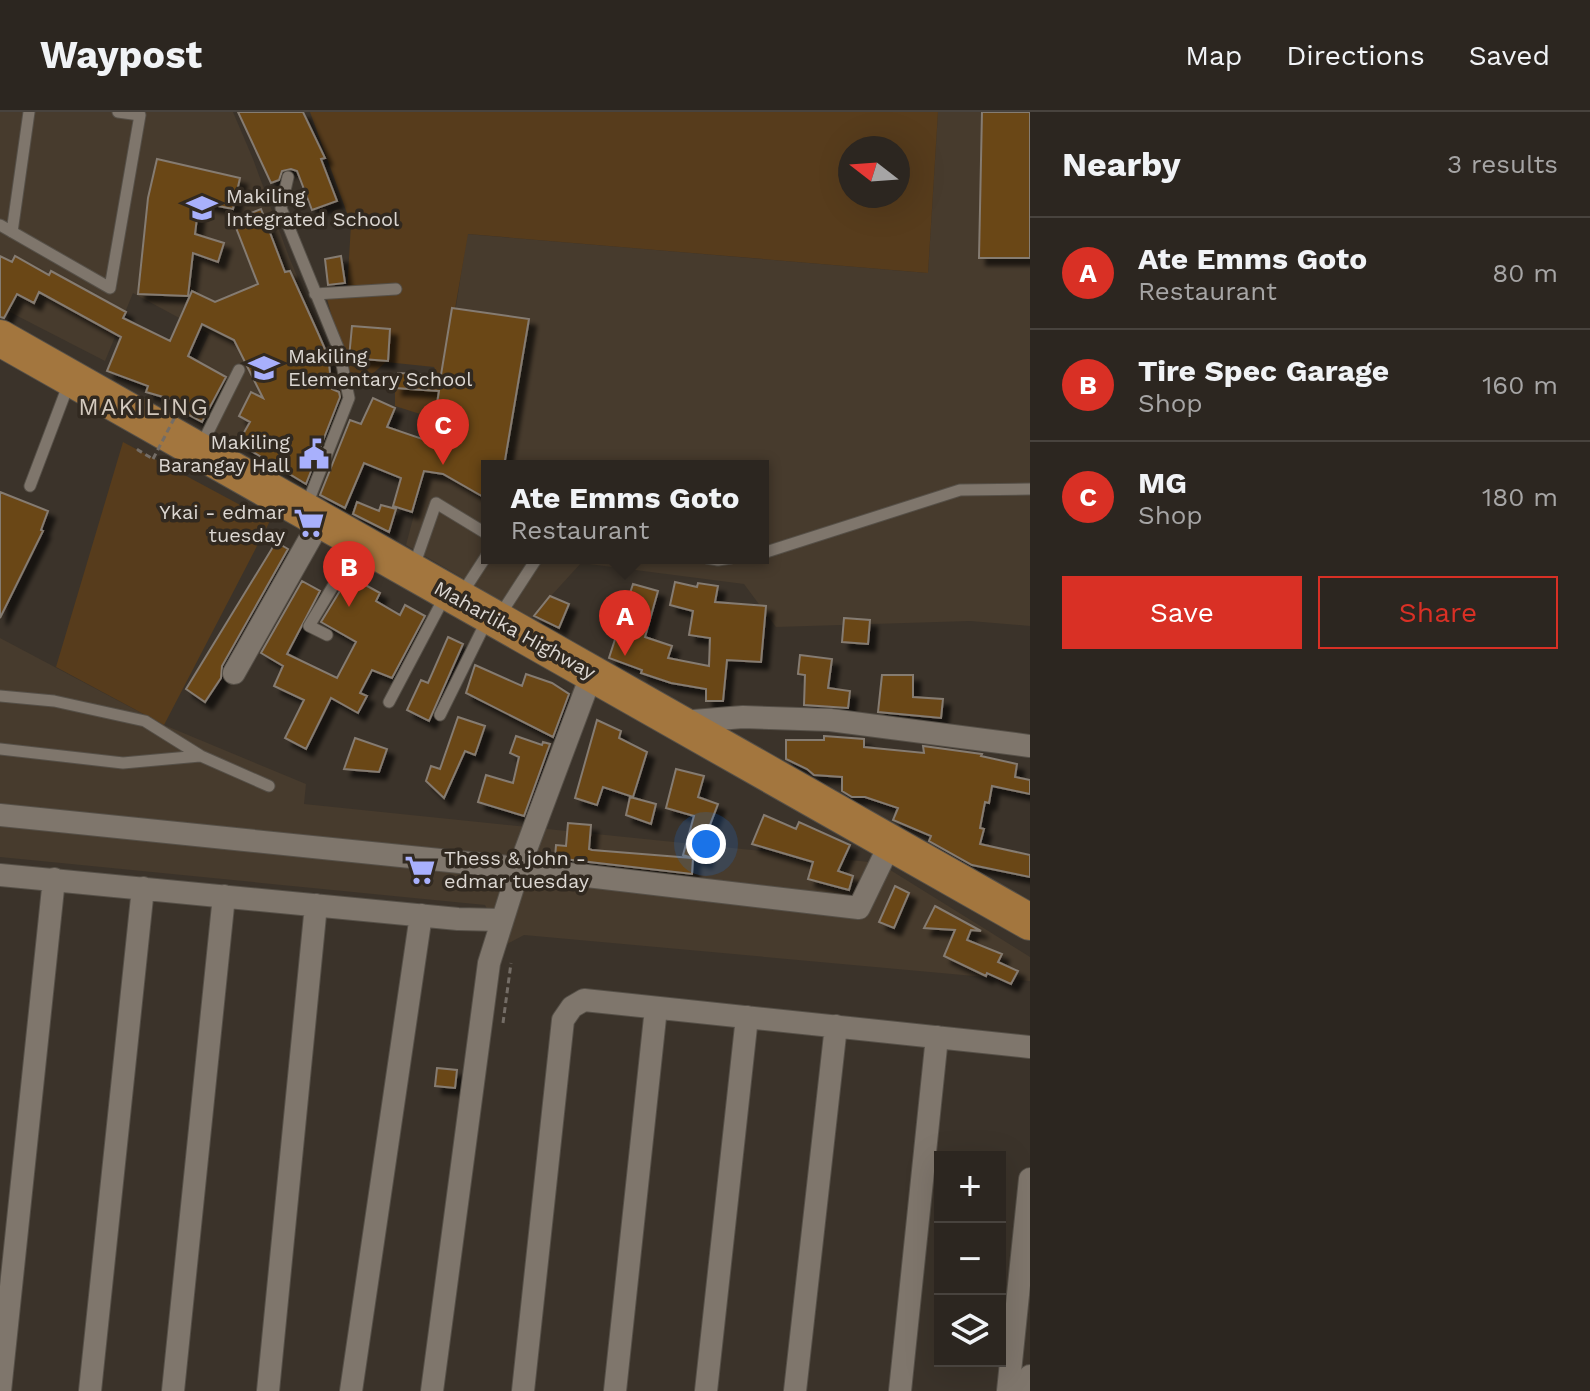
<!DOCTYPE html>
<html lang="en">
<head>
<meta charset="utf-8">
<style>
	body { margin:0; font-family:"Work Sans",sans-serif; background:#342e29; color:#f1f3f6 }
	.controls { position:absolute; right:24px; bottom:24px; display:grid; overflow:hidden; border-radius:0px; box-shadow:0 8px 32px #0002 }
	.controls button { width:72px; height:72px; display:grid; place-items:center; padding:0; border:0; border-bottom:2px solid #48433e; background:#2c2620; color:#f1f3f6; font:40px sans-serif }
	.compass { position:absolute; left:838px; top:24px; width:72px; height:72px; border-radius:50%; background:#2c2620; box-shadow:0 8px 32px #0002; rotate:287deg }
	.you { position:absolute; left:706px; top:732px; width:28px; height:28px; margin:-20px; border:6px solid #fff; border-radius:50%; background:#1a73e8; box-shadow:0 0 0 12px #1a73e833 }
	.badge { display:grid; place-items:center; width:52px; height:52px; border-radius:50%; background:#d93025; color:#fff; font-size:26px; font-weight:700 }
	.pin { position:absolute; translate:-50% -66px; filter:drop-shadow(0 2px 4px #0008) }
	.pin::after { content:''; position:absolute; top:42px; width:28px; height:24px; background:inherit; clip-path:polygon(0 0,100% 0,50% 100%) }
	.popup { position:absolute; left:481px; top:348px; width:288px; height:104px; box-sizing:border-box; display:grid; place-content:center; border-radius:0px; background:#2c2620; filter:drop-shadow(0 2px 6px #0005); font-size:26px; white-space:nowrap; color:#a6a5a5 }
	.popup b { font-size:30px; color:#f1f3f6 }
	.popup::after { content:''; position:absolute; left:50%; top:100%; margin-left:-16px; border:16px solid transparent; border-top-color:#2c2620 }
	.list { margin:0; padding:0; list-style:none }
	h2 { display:flex; justify-content:space-between; align-items:center; height:104px; margin:0; padding:0 32px; font-size:34px }
	h2 small { font-size:26px; font-weight:400; color:#a6a5a5 }
	.list li { display:grid; grid-template-columns:52px 1fr auto; gap:24px; align-items:center; box-sizing:border-box; height:112px; padding:0 32px; border-top:2px solid #48433e }
	.list b { display:block; font-size:30px; white-space:nowrap }
	.list p { margin:0; font-size:26px; white-space:nowrap; color:#a6a5a5 }
	.list em { font-size:26px; font-style:normal; color:#a6a5a5 }
	.actions { display:flex; gap:16px; padding:24px 32px }
	.actions a { flex:1; padding:18px 0; border:2px solid #d93025; border-radius:0px; text-align:center; font-size:28px; color:#d93025 }
	.actions .main { background:#d93025; color:#fff }
	.icon { flex:none; width:44px; height:44px; fill:none; stroke:currentColor; stroke-width:2; stroke-linecap:round; stroke-linejoin:round }
	.map { position:relative; flex:none; width:1030px; height:1279px; overflow:hidden }
	header { display:flex; align-items:center; gap:48px; box-sizing:border-box; height:112px; padding:0 40px; background:#2c2620; border-bottom:2px solid #48433e }
	header strong { font-size:38px }
	nav { display:flex; gap:44px; margin-inline-start:auto; font-size:28px }
	main { display:flex }
	aside { flex:1; background:#2c2620 }
	.map>svg:first-child { display:block }
	.built { fill:#473b2d; fill-rule:evenodd }
	.green { fill:#573c1c; fill-rule:evenodd }
	.building { fill:#6a4619; stroke:#857b71; stroke-width:2; filter:url(#shadow) }
	.lines { fill:none; stroke-linecap:round; stroke-linejoin:round }
	.service-casing { stroke:#565048; stroke-width:13 }
	.minor-casing { stroke:#565048; stroke-width:24 }
	.trunk-casing { stroke:#565048; stroke-width:38 }
	.path { stroke:#746d66; stroke-width:3; stroke-dasharray:6 4; stroke-linecap:butt }
	.service { stroke:#7f766c; stroke-width:11 }
	.minor { stroke:#7f766c; stroke-width:22 }
	.trunk { stroke:#a3763e; stroke-width:36 }
	.path-bridge { stroke:#746d66; stroke-width:3; stroke-dasharray:6 4; stroke-linecap:butt }
	.labels { text-anchor:middle; stroke-width:7; stroke-linejoin:round; paint-order:stroke }
	.poi-label { font-size:20px; fill:#dcd7d2; stroke:#312920; text-anchor:start }
	.street-label { font-size:20px; fill:#dcd7d2; stroke:#312920 }
	.quarter-label { font-size:24px; letter-spacing:2px; fill:#d2c8bd; stroke:#312920 }
</style>
</head>
<body>
<header>
<strong>Waypost</strong>
<nav><a>Map</a><a>Directions</a><a>Saved</a></nav>
</header>
<main>
<div class="map">
<svg width="1030" height="1279" viewBox="0 0 1030 1279">
	<defs>
		<filter id="shadow"><feDropShadow dx="7" dy="7" stdDeviation="2" flood-color="#0009"/></filter>
	</defs>
	<rect width="100%" height="100%" fill="#3b332a"/>
	<path class="built" d="M0,0H233L253,47L289,145L348,285L335,317L321,310L293,366L174,295L209,222L133,181L105,249L0,195Z
		M938,0H1030V514L970,509L776,515L744,472L581,451L531,506L406,433L439,308L467,122L928,161ZM487,354H763V446H487Z
		M0,526L164,613L306,672L304,692L879,751L1030,845V869L524,823L505,833L485,793L0,745Z"/>
	<path class="green" d="M310,0H938L928,161L468,122L448,237L439,308L395,294V277L436,279L438,264L434,255L386,250L370,264L347,260L326,183L347,181L351,112ZM850,36H898V84H850Z
		M123,330L270,409L164,613L56,555Z"/>
	<path class="building" d="M238,0H303L325,46L321,47L337,89L312,98L297,59L291,57L282,59L279,68L271,71Z
		M982,0H1030V146H979Z
		M157,47L240,66L233,97L199,90L195,122L224,131L218,150L193,141L188,184L138,182L148,86Z
		M261,97L285,160L290,159L318,221L328,244L332,277L339,280L340,285L306,372L238,331L250,310L239,304L251,280L263,286L234,228L202,212L188,244L226,265L202,310L174,295L177,289L146,280L148,274L107,259L121,225L39,180L34,191L17,182L4,206L0,205V144L12,150L15,144L49,163L51,159L126,200L123,206L170,229L192,179L215,190L258,172L233,108Z
		M341,144L345,171L328,173L325,147Z
		M452,196L529,207L504,354H487V387L443,362L424,359L412,400L393,394L401,366L364,351L345,396L320,383L350,308L361,312L373,286L395,296L387,315L431,330L439,279L395,276L398,261L441,263Z
		M352,214L390,217L388,249L349,246Z
		M0,380L48,399L41,418L43,419L0,506Z
		M357,390L379,399L381,393L396,397L389,420L353,402Z
		M276,430L288,437L222,554L221,566L205,590L186,577Z
		M349,464L380,481L376,489L400,503L405,493L425,504L392,566L372,558L360,581L367,584L358,601L331,586L306,637L285,626L304,588L274,574L283,554L261,541L302,469L320,479L287,542L337,566L356,530L321,510Z
		M675,470L697,475L698,471L718,474L715,490L766,494L761,550L727,548L723,589H706V577L671,571L641,561L642,558L609,546L633,472L658,479L645,525L672,534L668,546L709,554L710,526L689,523L693,499L670,493Z
		M550,484L569,492L559,516L534,504Z
		M844,506L870,508L868,532L842,530Z
		M448,525L463,532L429,609L407,598L421,568L428,571Z
		M800,543L832,547L828,576L850,579L848,596L804,593L805,563L798,562Z
		M475,553L522,574L526,562L552,571L569,582L553,625L466,581Z
		M882,563H913V585L943,587L941,606L878,600Z
		M458,605L485,614L475,643L465,639L444,686L426,669L431,654L440,657Z
		M597,608L621,619L619,626L647,640L633,685L603,675L597,693L575,686Z
		M516,624L542,633L543,630L550,632L524,704L478,690L486,663L513,671L519,645L510,641Z
		M824,624L864,627V635L924,641L923,634L982,642L981,644L1017,652L1015,665L1030,668V682L992,674L989,691L985,690L980,716L984,717L980,732L1030,743V765L972,753L929,729L931,724L893,708L898,696L865,685H852L842,679V665L814,663L807,657L786,647V628H824Z
		M355,626L387,637L379,660L344,657Z
		M676,657L704,664L698,685L718,692L708,718L714,719L705,749L693,746L692,762L555,746L556,733L566,734L568,711L591,713L589,737L592,738L692,746L683,743L694,704L666,696Z
		M630,685L656,692L651,712L626,703Z
		M764,703L796,717L799,710L850,733L838,759L853,764L849,778L808,767L813,750L752,732Z
		M895,774L909,781L894,816L879,810Z
		M935,794L981,819L971,818L967,828L1002,842L998,850L1018,859L1011,872L987,861L986,864L944,844L955,818L924,816Z
		M437,956L457,958L455,976L435,974Z"/>
	<g class="lines">
		<g class="service-casing">
			<path id="service" d="M288,65L281,96L339,238L349,286L306,395
				M0,113L110,176L140,3L118,0
				M12,120L29,0
				M315,182L396,177
				M200,336L239,258
				M30,374L69,271
				M763,441L960,378L1030,377
				M707,446L718,448L731,446
				M414,454L436,391L487,422
				M461,483L487,443
				M500,503L537,446
				M327,523L309,514L357,434
				M0,584L54,589L145,609L201,644L269,674
				M389,590L445,484
				M440,603L487,508
				M0,637L123,651L200,644"/>
		</g>
		<g class="minor-casing">
			<path id="minor" d="M234,561L320,409
				M681,610L743,605L830,608L1030,634
				M0,703L519,756L859,796L890,732
				M0,763L458,807L501,808
				M0,1279L54,767
				M90,1279L143,776
				M173,1279L224,784
				M268,1279L316,793
				M351,1279L421,803
				M432,1279L489,851L519,756L592,561
				M523,1279L563,908L572,895L584,888L1030,935
				M615,1279L656,896
				M706,1279L747,905
				M795,1279L836,914
				M900,1279L937,925
				M1008,1279L1030,1067
				M1028,1279L1030,1264"/>
		</g>
		<g class="trunk-casing">
			<path id="trunk" d="M0,226L1030,810"/>
		</g>
		<path class="path" d="M139,337L138,338L153,347
			M503,911L511,851"/>
		<use href="#service" class="service"/>
		<use href="#minor" class="minor"/>
		<use href="#trunk" class="trunk"/>
		<path class="path-bridge" d="M153,347L177,301"/>
	</g>
	<defs>
		<g id="school-bare" transform="scale(2.4)"><path d="M0-5L7-2L0 1L-7-2ZM-4 1L0 2.5L4 1V4Q0 6-4 4Z" fill="#a8b0fc" stroke="#312920" stroke-width="2.5" paint-order="stroke"/></g>
		<g id="civic-bare" transform="scale(2.4)"><path d="M-.6-6.5H3V-4.5H.6V-3L4-1V1h2V6H-6V1h2V-1L-.6-3ZM-1.2 2.5V6h2.4V2.5Z" fill="#a8b0fc" stroke="#312920" stroke-width="2.5" paint-order="stroke"/></g>
		<g id="supermarket-bare" transform="scale(2.4)"><path d="M-6-5.5h2.5l.6 2H6L4.5 2H-2.5L-4.4-4H-6ZM-1.5 3.2a1.3 1.3 0 1 0 .1 0ZM3 3.2a1.3 1.3 0 1 0 .1 0Z" fill="#a8b0fc" stroke="#312920" stroke-width="2.5" paint-order="stroke"/></g>
	</defs>
	<g fill-rule="evenodd">
		<use href="#school-bare" x="202" y="96"/>
		<use href="#school-bare" x="264" y="256"/>
		<use href="#civic-bare" x="314" y="342"/>
		<use href="#supermarket-bare" x="309" y="411"/>
		<use href="#supermarket-bare" x="420" y="758"/>
	</g>
	<g class="labels">
		<g class="poi-label">
			<text x="226" y="91">Makiling<tspan x="226" dy="23">Integrated School</tspan></text>
			<text x="288" y="251">Makiling<tspan x="288" dy="23">Elementary School</tspan></text>
			<text x="290" y="337" text-anchor="end">Makiling<tspan x="290" dy="23">Barangay Hall</tspan></text>
			<text x="285" y="407" text-anchor="end">Ykai - edmar<tspan x="285" dy="23">tuesday</tspan></text>
			<text x="444" y="753">Thess &amp; john -<tspan x="444" dy="23">edmar tuesday</tspan></text>
		</g>
		<g class="street-label">
			<text transform="translate(515 518) rotate(29)" y="7">Maharlika Highway</text>
		</g>
		<g class="quarter-label">
			<text x="144" y="303">MAKILING</text>
		</g>
	</g>
</svg>
<div class="controls">
<button>+</button>
<button>−</button>
<button><svg class="icon" aria-label="layers" viewBox="0 0 24 24"><path d="M12 4l9 5-9 5-9-5zM3 14l9 5 9-5"/></svg></button>
</div>
<svg class="compass" viewBox="-18 -18 36 36"><path d="M0-13l5 13h-10z" fill="#e53935"/><path d="M0 13l5-13h-10z" fill="#a6a5a5"/></svg>
<div class="you"></div>
<div class="pin badge" style="left:625px;top:544px">A</div>
<div class="popup"><b>Ate Emms Goto</b>Restaurant</div>
<div class="pin badge" style="left:349px;top:495px">B</div>
<div class="pin badge" style="left:443px;top:353px">C</div>
</div>
<aside>
<h2>Nearby<small>3 results</small></h2>
<ul class="list">
<li><span class="badge">A</span><div><b>Ate Emms Goto</b><p>Restaurant</p></div><em>80 m</em></li>
<li><span class="badge">B</span><div><b>Tire Spec Garage</b><p>Shop</p></div><em>160 m</em></li>
<li><span class="badge">C</span><div><b>MG</b><p>Shop</p></div><em>180 m</em></li>
</ul>
<div class="actions"><a class="main">Save</a><a>Share</a></div>
</aside>
</main>
</body>
</html>
